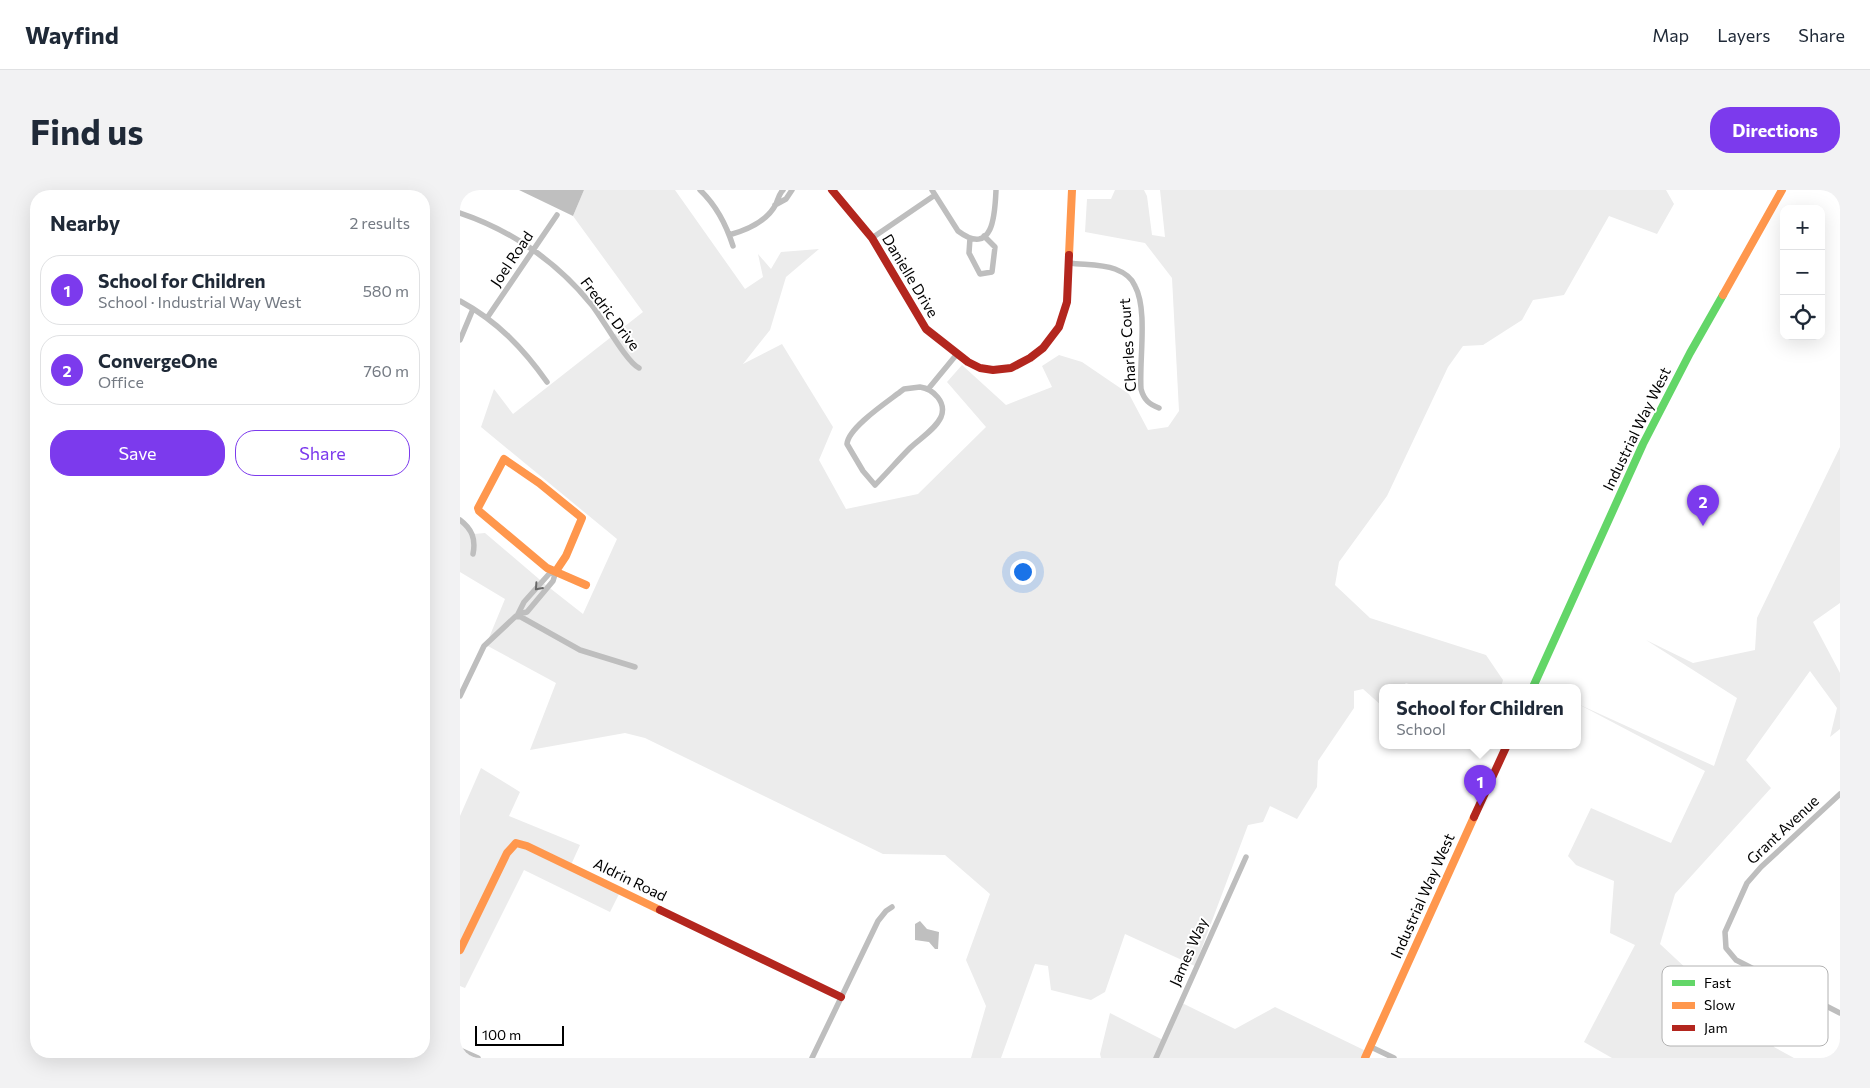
<!DOCTYPE html>
<html lang="en">
<head>
<meta charset="utf-8">
<style>
	body { margin:0; font-family:Commissioner,sans-serif; background:#f2f2f3; color:#1f2937 }
	.controls { position:absolute; right:15px; top:15px; display:grid; overflow:hidden; border-radius:10px; box-shadow:0 5px 20px #0002 }
	.controls button { width:45px; height:45px; display:grid; place-items:center; padding:0; border:0; border-bottom:1px solid #e0e1e3; background:#fff; color:#1f2937; font:25px sans-serif }
	.scale { position:absolute; left:15px; bottom:12px; width:89px; box-sizing:border-box; padding-left:5px; border:2px solid #000; border-top:0; font-size:14px; line-height:18px; white-space:nowrap; color:#000; -webkit-text-stroke:4px #fff; paint-order:stroke }
	.you { position:absolute; left:562px; top:381px; width:18px; height:18px; margin:-12px; border:4px solid #fff; border-radius:50%; background:#1a73e8; box-shadow:0 0 0 8px #1a73e833 }
	.badge { display:grid; place-items:center; width:32px; height:32px; border-radius:50%; background:#7c3aed; color:#fff; font-size:16px; font-weight:700 }
	.pin { position:absolute; translate:-50% -41px; filter:drop-shadow(0 1px 2px #0008) }
	.pin::after { content:''; position:absolute; top:26px; width:18px; height:15px; background:inherit; clip-path:polygon(0 0,100% 0,50% 100%) }
	.popup { position:absolute; left:919px; top:494px; width:202px; height:65px; box-sizing:border-box; display:grid; place-content:center; border-radius:10px; background:#fff; filter:drop-shadow(0 1px 4px #0005); font-size:16px; white-space:nowrap; color:#747a83 }
	.popup b { font-size:19px; color:#1f2937 }
	.popup::after { content:''; position:absolute; left:50%; top:100%; margin-left:-10px; border:10px solid transparent; border-top-color:#fff }
	.list { margin:0; padding:0; list-style:none }
	h2 { display:flex; justify-content:space-between; align-items:center; height:65px; margin:0; padding:0 20px; font-size:21px }
	h2 small { font-size:16px; font-weight:400; color:#747a83 }
	.list li { display:grid; grid-template-columns:32px 1fr auto; gap:15px; align-items:center; box-sizing:border-box; height:70px; margin:0 10px 10px; padding:0 10px; border:1px solid #e0e1e3; border-radius:20px }
	.list b { display:block; font-size:19px; white-space:nowrap }
	.list p { margin:0; font-size:16px; white-space:nowrap; color:#747a83 }
	.list em { font-size:16px; font-style:normal; color:#747a83 }
	.actions { display:flex; gap:10px; padding:15px 20px }
	.actions a { flex:1; padding:11px 0; border:1px solid #7c3aed; border-radius:20px; text-align:center; font-size:18px; color:#7c3aed }
	.actions .main { background:#7c3aed; color:#fff }
	.icon { flex:none; width:28px; height:28px; fill:none; stroke:currentColor; stroke-width:2; stroke-linecap:round; stroke-linejoin:round }
	.map { position:relative; flex:none; width:1380px; height:868px; overflow:hidden; border-radius:20px }
	header { display:flex; align-items:center; gap:30px; box-sizing:border-box; height:70px; padding:0 25px; background:#fff; border-bottom:1px solid #e0e1e3 }
	header strong { font-size:24px }
	nav { display:flex; gap:28px; margin-inline-start:auto; font-size:18px }
	.intro { display:flex; align-items:center; justify-content:space-between; box-sizing:border-box; height:120px; padding:0 30px }
	h1 { margin:0; font-size:35px }
	.button { padding:12px 22px; border-radius:20px; background:#7c3aed; color:#fff; font-size:18px; font-weight:700 }
	main { display:flex; gap:30px; padding:0 30px }
	aside { flex:1; background:#fff; border-radius:20px; box-shadow:0 5px 20px #0002 }
	.map>svg:first-child { display:block }
	.green { fill:#ececec }
	.water { fill:#bfbfbf }
	.lines { fill:none; stroke-linecap:round; stroke-linejoin:round }
	.street { stroke:#bebebe; stroke-width:5.5 }
	.fast { stroke:#63d668; stroke-width:8 }
	.slow { stroke:#ff974d; stroke-width:8 }
	.jam { stroke:#b3261e; stroke-width:8 }
	.oneway { stroke:#686868 }
	.labels { text-anchor:middle; stroke-width:4; stroke-linejoin:round; paint-order:stroke }
	.street-label { font-size:15px; fill:#000; stroke:#fff }
	.key { fill:#fff; stroke:#b2b2b2; stroke-width:1 }
	.key-label { font-size:14px; fill:#000 }
</style>
</head>
<body>
<header>
<strong>Wayfind</strong>
<nav><a>Map</a><a>Layers</a><a>Share</a></nav>
</header>
<div class="intro"><h1>Find us</h1><a class="button">Directions</a></div>
<main>
<aside>
<h2>Nearby<small>2 results</small></h2>
<ul class="list">
<li><span class="badge">1</span><div><b>School for Children</b><p>School · Industrial Way West</p></div><em>580 m</em></li>
<li><span class="badge">2</span><div><b>ConvergeOne</b><p>Office</p></div><em>760 m</em></li>
</ul>
<div class="actions"><a class="main">Save</a><a>Share</a></div>
</aside>
<div class="map">
<svg width="1380" height="868" viewBox="0 0 1380 868">
	<rect width="100%" height="100%" fill="#fff"/>
	<path class="green" d="M124,0H215L285,99L303,87L298,64L311,79L321,62L359,59L326,87L310,140L283,174L322,154L373,237L359,270L386,319L458,304L526,237L487,192L502,175L546,215L592,197L582,176L599,165L622,172L669,204L688,240L708,237L719,221L712,88L685,53L625,42L627,9H651L655,0H684L687,6L692,45L705,47L700,0H1206L1214,14L1197,44L1149,26L1104,105L1073,110L1062,130L1023,155L1003,156L988,177L927,306L879,372L875,395L910,428L1026,465L1043,490L1041,497H957L946,493L942,497H922V516L903,499L894,501V518L858,571L857,597L837,629L810,616L803,632L788,635L735,776L665,744L645,802L631,810L591,800L588,776L575,774L541,868H511L526,816L506,770L530,704L485,665L423,664L185,548L165,543L70,560L96,493L26,455L45,409L0,382V328L14,344L25,343L86,395L123,424L157,349L21,237L34,199L53,224L183,122L113,26Z
		M1380,257V413L1353,432L1380,483V539L1370,547L1377,518L1350,481L1286,570L1311,598L1215,704L1200,754L1275,824L1311,844L1314,857L1334,868H1152L1124,852L1175,755L1150,743L1154,691L1116,675L1108,666L1131,618L1211,653L1245,581L1118,514L1254,576L1277,508L1186,450L1233,473L1295,460L1297,428Z
		M21,578L60,602L49,626L120,655L110,677L161,700L150,722L64,680L5,798L0,796V626Z
		M720,812L775,839L815,817L906,861L903,868H641L640,864L650,823L703,850Z"/>
	<path class="water" d="M59,0H124L113,26Z
		M460,731L467,739L479,742L478,759H475L469,752L455,750V734Z"/>
	<g class="lines">
		<path class="street" d="M240,0C257,16 266,34 273,56
			M472,0L498,41C534,68 535,22 536,0
			M315,15L326,9L332,0
			M0,23C51,40 97,72 131,114C142,127 166,172 179,178
			M269,45C287,40 307,32 316,14C318,9 319,4 323,0
			M412,48L475,5
			M510,48L509,63L520,84L532,82L535,57L524,46
			M609,73C624,75 641,74 655,79C663,82 672,88 675,96C688,120 679,170 681,199C684,210 689,214 699,218
			M0,111C37,131 63,158 87,192
			M27,128L97,25
			M0,150L13,119
			M460,197C473,199 487,212 481,227C475,240 459,249 450,258C438,270 427,283 415,295L403,281L387,254C388,238 427,212 440,202L444,199Z
			M469,198L497,164
			M0,330C12,339 16,349 13,364
			M57,426L64,412L89,384L96,381L93,391L67,422L59,424
			M0,506L24,456L56,426L61,427L120,460L175,477
			M1380,604L1301,677L1287,693L1265,742L1266,758L1276,770L1380,823
			M911,857L934,868
			M0,860L18,868
			M352,868L418,731L426,721L432,717
			M696,868L786,667"/>
		<path class="fast" d="M1073,497L1183,254L1230,163L1263,105"/>
		<path class="slow" d="M609,65L612,0
			M1263,105L1322,0
			M96,381L106,366L122,328L79,293L44,269L18,318L19,321L87,378L126,395
			M0,760L47,663L56,653L67,656L200,720
			M905,868L1014,627"/>
		<path class="jam" d="M372,0L412,48L466,139L508,172L520,178L533,180L551,178L570,168L583,158L599,137L607,112L609,65
			M1014,627L1047,555
			M200,720L381,807"/>
	</g>
	<defs><path id="oneway-chevron" d="M-2-3.5L2.5 0L-2 3.5" fill="none" stroke-width="1.6" stroke-linecap="round" stroke-linejoin="round" transform="scale(1.25)"/></defs>
	<use class="oneway" href="#oneway-chevron" transform="translate(78 397) rotate(132)"/>
	<g class="labels">
		<g class="street-label">
			<text transform="translate(52 69) rotate(-56)" y="5">Joel Road</text>
			<text transform="translate(450 86) rotate(59)" y="5">Danielle Drive</text>
			<text transform="translate(150 124) rotate(53)" y="5">Fredric Drive</text>
			<text transform="translate(668 155) rotate(-94)" y="5">Charles Court</text>
			<text transform="translate(1177 239) rotate(-64)" y="5">Industrial Way West</text>
			<text transform="translate(1323 640) rotate(-43)" y="5">Grant Avenue</text>
			<text transform="translate(170 690) rotate(26)" y="5">Aldrin Road</text>
			<text transform="translate(963 706) rotate(-66)" y="5">Industrial Way West</text>
			<text transform="translate(729 762) rotate(-66)" y="5">James Way</text>
		</g>
	</g>
	<rect x="1202" y="776" width="166" height="80" rx="8" class="key"/>
	<rect x="1212" y="790" width="23" height="6" fill="#63d668"/>
	<rect x="1212" y="812" width="23" height="7" fill="#ff974d"/>
	<rect x="1212" y="835" width="23" height="6" fill="#b3261e"/>
	<g class="key-label">
		<text x="1244" y="798">Fast</text>
		<text x="1244" y="820">Slow</text>
		<text x="1244" y="843">Jam</text>
	</g>
</svg>
<div class="controls">
<button>+</button>
<button>−</button>
<button><svg class="icon" aria-label="locate" viewBox="0 0 24 24"><circle cx="12" cy="12" r="6"/><path d="M12 2v4M12 18v4M2 12h4M18 12h4"/></svg></button>
</div>
<div class="scale">100 m</div>
<div class="you"></div>
<div class="pin badge" style="left:1020px;top:616px">1</div>
<div class="popup"><b>School for Children</b>School</div>
<div class="pin badge" style="left:1243px;top:336px">2</div>
</div>
</main>
</body>
</html>
